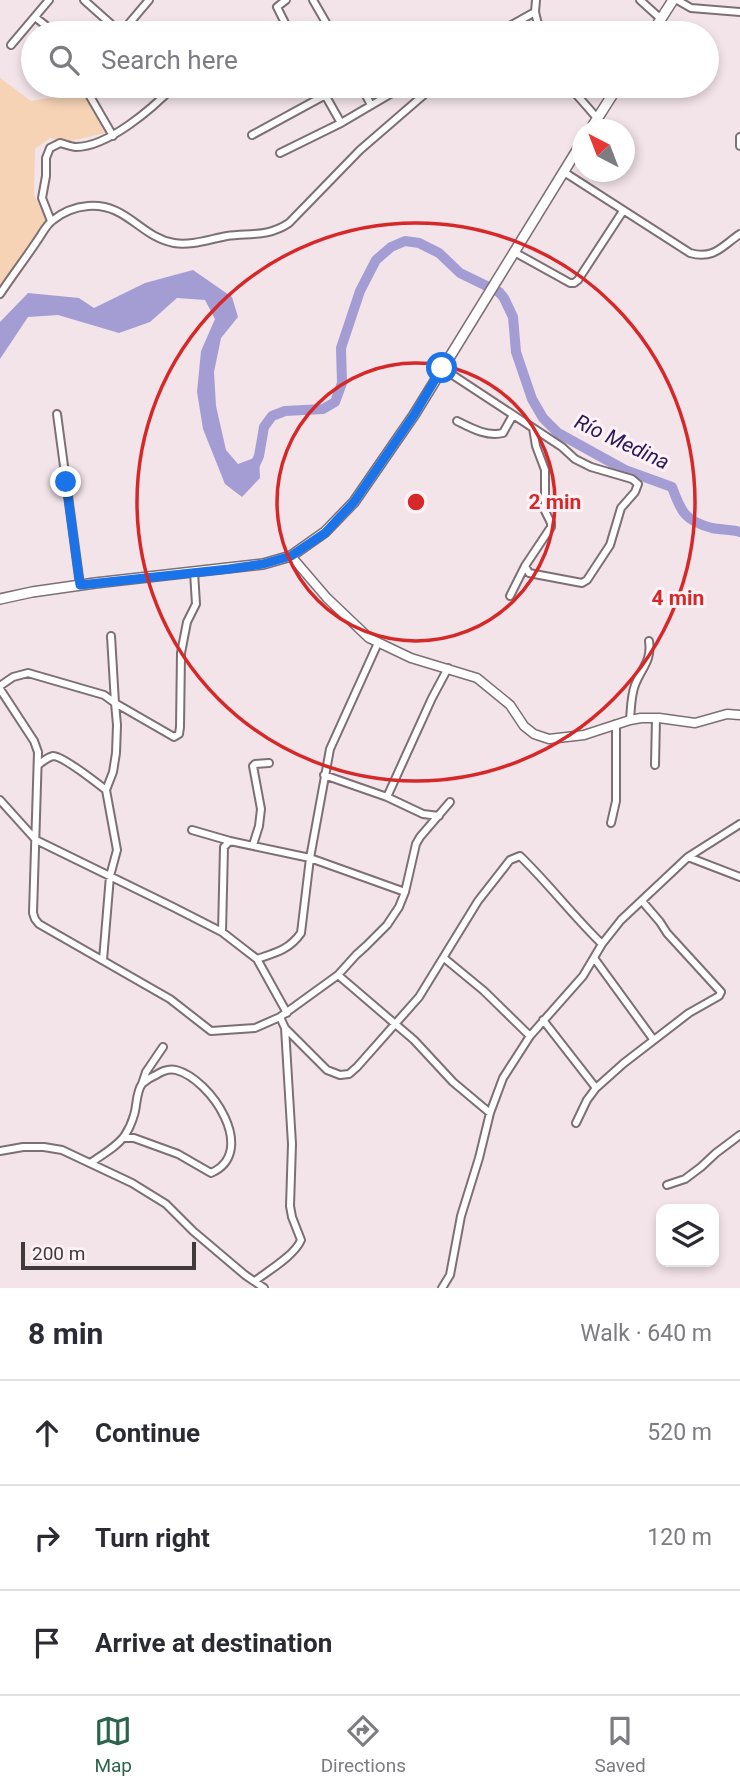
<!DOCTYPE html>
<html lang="en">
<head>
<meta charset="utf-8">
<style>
	body { margin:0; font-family:Roboto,sans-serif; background:#f2f2f3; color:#2b2b33 }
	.controls { position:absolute; right:21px; bottom:21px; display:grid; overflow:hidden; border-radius:14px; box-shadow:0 4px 10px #0003 }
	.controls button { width:63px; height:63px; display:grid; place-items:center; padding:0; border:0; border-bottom:2px solid #e1e1e2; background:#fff; color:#2b2b33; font:35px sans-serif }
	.compass { position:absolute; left:572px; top:119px; width:63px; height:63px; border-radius:50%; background:#fff; box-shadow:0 4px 10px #0003; rotate:318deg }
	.scale { position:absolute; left:21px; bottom:18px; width:175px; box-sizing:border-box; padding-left:7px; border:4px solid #403a3b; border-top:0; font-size:19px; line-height:24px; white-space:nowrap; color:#403a3b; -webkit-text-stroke:5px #fff2f6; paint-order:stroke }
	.stop { position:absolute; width:21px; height:21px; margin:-16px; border:5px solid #1a73e8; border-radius:50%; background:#fff }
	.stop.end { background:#1a73e8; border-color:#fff; box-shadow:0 2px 7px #0008 }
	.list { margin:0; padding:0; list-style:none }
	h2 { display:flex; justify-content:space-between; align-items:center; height:91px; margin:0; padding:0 28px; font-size:30px }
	h2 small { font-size:23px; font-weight:400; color:#7c7c81 }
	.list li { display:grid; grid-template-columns:46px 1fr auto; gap:21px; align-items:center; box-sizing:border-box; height:105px; padding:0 28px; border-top:2px solid #e1e1e2 }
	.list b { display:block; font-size:26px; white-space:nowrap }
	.list em { font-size:23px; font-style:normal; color:#7c7c81 }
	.icon { flex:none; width:38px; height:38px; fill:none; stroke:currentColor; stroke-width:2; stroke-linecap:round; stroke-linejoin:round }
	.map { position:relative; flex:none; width:740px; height:1288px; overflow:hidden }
	.search { position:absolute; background:#fff; box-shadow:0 4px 10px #0003; left:21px; right:21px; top:21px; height:77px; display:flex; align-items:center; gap:18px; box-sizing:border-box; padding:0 24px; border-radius:38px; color:#7c7c81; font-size:26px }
	.sheet { height:406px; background:#fff }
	nav { display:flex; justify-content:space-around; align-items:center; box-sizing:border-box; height:98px; border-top:2px solid #e1e1e2; background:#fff; font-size:19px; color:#7c7c81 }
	nav a { display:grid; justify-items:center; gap:4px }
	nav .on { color:#2b644c }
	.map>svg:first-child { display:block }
	.green { fill:#f6d3b5 }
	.water { fill:#a39dd4 }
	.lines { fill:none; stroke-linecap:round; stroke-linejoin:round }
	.river { stroke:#a39dd4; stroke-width:10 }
	.minor-casing { stroke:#7d6f73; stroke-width:10 }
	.tertiary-casing { stroke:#7d6f73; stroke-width:11 }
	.secondary-casing { stroke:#7d6f73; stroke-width:12 }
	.minor { stroke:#fff; stroke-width:6 }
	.tertiary { stroke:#fff; stroke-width:8 }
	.secondary { stroke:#fff; stroke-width:9 }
	.route { stroke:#1a73e8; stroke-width:9 }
	.ring { fill:none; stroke:#d62828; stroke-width:3.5 }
	.labels { text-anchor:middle; stroke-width:6; stroke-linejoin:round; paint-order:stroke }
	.water-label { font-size:21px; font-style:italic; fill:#2a1a5a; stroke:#fff2f6 }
	.centre { fill:#d62828; stroke:#fff2f6; stroke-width:3.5 }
	.ring-label { font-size:21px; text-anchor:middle; font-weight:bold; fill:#d62828; stroke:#fff2f6; stroke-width:6; stroke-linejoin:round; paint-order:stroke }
</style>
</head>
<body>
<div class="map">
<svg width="740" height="1288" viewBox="0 0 740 1288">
	<rect width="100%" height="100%" fill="#f3e4e9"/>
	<path class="green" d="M0,78L31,101L82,92L105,133L66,142L50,138L35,149L34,194L47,223L0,290Z"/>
	<path class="water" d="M193,270L232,297L238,317L221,338L214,372L216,406L226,450L238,464L259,456L260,478L242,497L225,484L203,429L197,392L201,351L215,319L205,300L177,298L150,322L119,333L58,315L28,317L0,359V322L28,293L79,298L94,308L145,283Z"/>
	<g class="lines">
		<path class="river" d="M254,467L259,456L264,427L272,416L285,411L323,409L335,402L342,383L341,348L360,291L376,260L391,247L405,241L419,243L439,253L460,273L499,292L504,298L513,317L516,352L532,399L543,418L558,433L625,470L672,487C681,512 685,521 712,528C721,530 731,529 740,532"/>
		<g class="minor-casing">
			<path id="minor" d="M84,0L121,33
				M286,0L277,7L290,33
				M313,0L332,33
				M640,0L661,19
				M677,0L691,8L740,12
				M535,12L540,33
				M35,17L55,33
				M121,33L149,0
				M497,33L535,12L536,0
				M11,45L49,0
				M84,86L113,136
				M320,86L341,123
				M361,86L371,105
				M569,86L597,118
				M252,135L342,86
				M740,137V146
				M280,153L341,123L404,86
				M564,172L690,253C714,260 722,246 740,234
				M51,221L42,198L46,176V158L50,148L60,143C65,144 71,147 76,147C108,147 153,108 174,86
				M514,252L570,283H574L578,280L623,211
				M0,294C12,276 25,259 37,241C42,234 46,225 53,220C63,212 76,207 88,206C127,203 140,237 174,243C191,246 210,239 227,236C250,233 268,237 289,223L360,150L434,86
				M442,368L562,447L575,459L591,467L632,479L638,484L635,492L621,508L610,545L587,580L582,583L529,573L525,566L551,527V523L545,511V470L536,446L533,428
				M57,414L80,585
				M457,421C471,428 487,437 503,433L513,415
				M510,596L525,566
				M111,636L115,703L174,737L179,734L180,727L181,653L187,622L196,604L194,572
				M0,686L13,677L28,673L104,695L115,703L117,725L116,753L113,772L106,790L117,850L110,876L103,960
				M0,689L34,741L38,752L33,913L35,919L39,924L170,999L211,1031L255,1028L280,1017L338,975L356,955L366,946L387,925L399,907L405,892L416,844L420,837L450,802
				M630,720C631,708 631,695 635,685C642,667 652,661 649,641
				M38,765C42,762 48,757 53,756C63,756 97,783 106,790
				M655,765L656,718
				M324,775L387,797L432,698L448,668
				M387,797L423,814L439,816
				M0,800L36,840L173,907L222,932L257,959L287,1013
				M611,823L616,801V724
				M192,830L230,841
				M253,845L259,826L261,809L253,766L255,764L269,763
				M688,857L740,877
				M222,932L224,847L230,841L310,858L405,892
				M444,958L484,991L530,1036
				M594,958L653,1039
				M257,959C275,953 289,950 301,933L310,858L330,749L378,643
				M338,975L414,1040L453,1082L490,1113
				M280,1017L285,1028L327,1070L340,1075L349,1074L357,1067L419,997L478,901L510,860L520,856C549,884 573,916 602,944
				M543,1020L596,1088
				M142,1084L146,1072L163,1047
				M576,1123L587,1100L596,1088L624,1063L689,1013L719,996L721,992L667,933L660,922L642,901
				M0,1151L23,1147H44L62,1150L132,1183L166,1204L193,1231L245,1275L264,1288
				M92,1162C103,1154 118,1146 125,1135C129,1129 132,1122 134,1115C137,1106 136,1092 142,1084C146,1080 151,1077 156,1075C162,1071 168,1068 176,1070C211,1079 259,1152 211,1173L178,1154L134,1138H123
				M667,1185L685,1179L701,1167L716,1153L740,1135
				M255,1281C268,1271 295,1255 301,1240L292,1217L290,1206L292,1144L285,1028
				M442,1288L450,1275L461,1216L479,1158L490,1113L503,1078L530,1036L583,976L602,944L621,920L688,857L740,824"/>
		</g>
		<g class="tertiary-casing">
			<path id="tertiary" d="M291,556L327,598L369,638L411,658L477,678L510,705L524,726L534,734L549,739L584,735L630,720L641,718H659L695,723L727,714L740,715"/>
		</g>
		<g class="secondary-casing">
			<path id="secondary" d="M652,33L673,0
				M590,130L618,86
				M0,599L32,592L95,583L263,564L291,556L325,532L354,502L414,415L582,142"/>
		</g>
		<use href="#minor" class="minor"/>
		<use href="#tertiary" class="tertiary"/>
		<use href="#secondary" class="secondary"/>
	</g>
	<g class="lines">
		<path class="route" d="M66,482L80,585L229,569L263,564L291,556L325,533L354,502L414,415L442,368"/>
	</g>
	<g class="ring">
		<circle cx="416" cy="502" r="139"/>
		<circle cx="416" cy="502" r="279"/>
	</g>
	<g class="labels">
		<g class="water-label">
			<text transform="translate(622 442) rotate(25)" y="7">Río Medina</text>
		</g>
	</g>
	<circle cx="416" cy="502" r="10" class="centre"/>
	<g class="ring-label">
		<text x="555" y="509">2 min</text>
		<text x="678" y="605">4 min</text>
	</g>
</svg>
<div class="controls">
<button><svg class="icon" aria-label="layers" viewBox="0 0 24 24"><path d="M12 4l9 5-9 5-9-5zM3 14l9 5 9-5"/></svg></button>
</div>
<svg class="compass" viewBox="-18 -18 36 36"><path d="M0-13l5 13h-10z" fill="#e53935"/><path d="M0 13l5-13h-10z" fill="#7c7c81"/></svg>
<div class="scale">200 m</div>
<div class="stop" style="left:442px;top:368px"></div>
<div class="stop end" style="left:66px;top:482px"></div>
<div class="search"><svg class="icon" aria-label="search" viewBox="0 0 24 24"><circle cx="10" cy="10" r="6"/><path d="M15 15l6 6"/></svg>Search here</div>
</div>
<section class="sheet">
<h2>8 min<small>Walk · 640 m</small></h2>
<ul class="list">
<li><svg class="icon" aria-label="ahead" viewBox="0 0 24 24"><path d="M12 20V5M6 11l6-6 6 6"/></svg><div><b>Continue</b></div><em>520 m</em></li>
<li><svg class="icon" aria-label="right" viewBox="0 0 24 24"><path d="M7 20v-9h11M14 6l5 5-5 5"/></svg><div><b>Turn right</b></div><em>120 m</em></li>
<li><svg class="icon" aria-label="arrive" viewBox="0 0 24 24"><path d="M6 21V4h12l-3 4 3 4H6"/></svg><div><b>Arrive at destination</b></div></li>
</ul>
</section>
<nav>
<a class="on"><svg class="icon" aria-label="map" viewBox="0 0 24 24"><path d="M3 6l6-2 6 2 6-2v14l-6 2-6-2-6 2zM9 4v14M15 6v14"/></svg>Map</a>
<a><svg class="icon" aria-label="directions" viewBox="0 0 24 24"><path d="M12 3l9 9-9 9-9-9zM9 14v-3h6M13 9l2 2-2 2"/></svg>Directions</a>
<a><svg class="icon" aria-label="saved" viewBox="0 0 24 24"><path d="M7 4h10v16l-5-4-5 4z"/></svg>Saved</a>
</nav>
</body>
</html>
